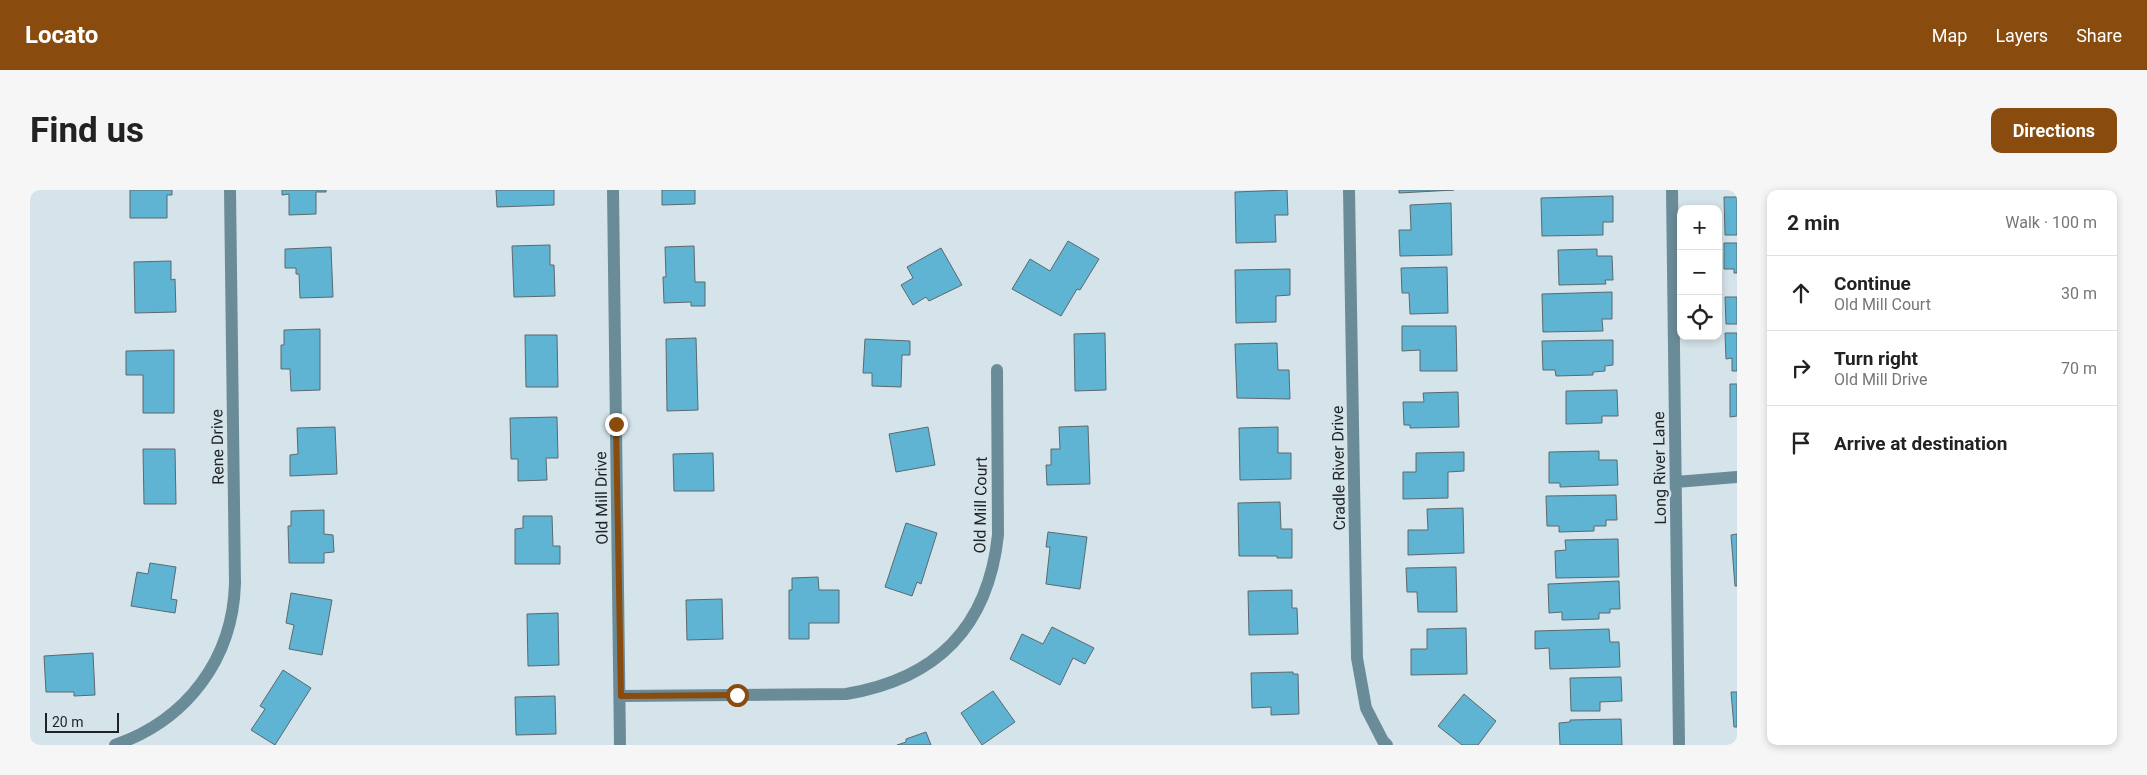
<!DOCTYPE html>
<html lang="en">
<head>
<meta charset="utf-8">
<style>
	body { margin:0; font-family:Roboto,sans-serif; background:#f6f6f6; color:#222 }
	.controls { position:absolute; right:15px; top:15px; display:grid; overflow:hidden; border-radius:10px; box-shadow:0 2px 8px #0003 }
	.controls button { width:45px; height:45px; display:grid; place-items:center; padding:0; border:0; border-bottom:1px solid #e0e0e0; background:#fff; color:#222; font:25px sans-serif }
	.scale { position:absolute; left:15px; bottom:12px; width:74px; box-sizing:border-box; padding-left:5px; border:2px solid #1d2225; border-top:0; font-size:14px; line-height:18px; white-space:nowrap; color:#1d2225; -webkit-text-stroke:4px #d5e4ea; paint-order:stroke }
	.stop { position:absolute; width:15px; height:15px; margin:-11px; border:4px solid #894c0e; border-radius:50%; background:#fff }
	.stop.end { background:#894c0e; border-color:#fff; box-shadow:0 1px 5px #0008 }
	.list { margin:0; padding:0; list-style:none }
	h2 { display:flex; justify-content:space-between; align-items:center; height:65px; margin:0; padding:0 20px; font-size:21px }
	h2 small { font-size:16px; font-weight:400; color:#767676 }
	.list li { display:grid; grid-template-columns:32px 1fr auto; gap:15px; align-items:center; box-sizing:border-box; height:75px; padding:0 20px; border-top:1px solid #e0e0e0 }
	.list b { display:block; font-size:19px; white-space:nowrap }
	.list p { margin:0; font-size:16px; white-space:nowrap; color:#767676 }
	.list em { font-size:16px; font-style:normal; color:#767676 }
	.icon { flex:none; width:28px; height:28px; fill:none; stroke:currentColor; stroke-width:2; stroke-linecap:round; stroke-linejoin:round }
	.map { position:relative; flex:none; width:1707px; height:555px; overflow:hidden; border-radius:10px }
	header { display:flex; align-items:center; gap:30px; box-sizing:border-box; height:70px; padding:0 25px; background:#894c0e; color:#fff }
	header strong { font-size:24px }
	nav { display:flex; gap:28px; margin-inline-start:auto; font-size:18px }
	.intro { display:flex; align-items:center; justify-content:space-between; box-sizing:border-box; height:120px; padding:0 30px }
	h1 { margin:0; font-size:35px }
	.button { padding:12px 22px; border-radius:10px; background:#894c0e; color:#fff; font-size:18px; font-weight:700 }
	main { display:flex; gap:30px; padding:0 30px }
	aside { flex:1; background:#fff; border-radius:10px; box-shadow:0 2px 8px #0003 }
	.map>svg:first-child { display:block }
	.building { fill:#5eb4d2; stroke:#5c696e }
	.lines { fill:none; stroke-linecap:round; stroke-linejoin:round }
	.minor { stroke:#6a8c99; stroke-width:12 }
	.route { stroke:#894c0e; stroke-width:6 }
	.labels { text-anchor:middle; stroke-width:5; stroke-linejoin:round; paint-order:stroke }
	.street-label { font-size:16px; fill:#1d2225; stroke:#d5e4ea }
</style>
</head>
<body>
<header>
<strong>Locato</strong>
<nav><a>Map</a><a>Layers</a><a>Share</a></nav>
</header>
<div class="intro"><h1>Find us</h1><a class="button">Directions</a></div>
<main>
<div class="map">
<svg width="1707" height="555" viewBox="0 0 1707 555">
	<rect width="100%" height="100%" fill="#d5e4ea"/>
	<path class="building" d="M100,0H142V5H137V28H100Z
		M252,0H296V2H286V24L259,25V4L252,5Z
		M466,0H524V15L467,17Z
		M632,0H665V14L632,15Z
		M1257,0L1258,25H1245L1246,52L1206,53L1205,2Z
		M1369,0H1424L1369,3Z
		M1583,6V32H1573V45L1512,46L1511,8Z
		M1694,7H1707V45H1695Z
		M1421,13L1422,65L1370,66L1369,40H1381L1380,15Z
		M1038,51L1069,69L1050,100L1047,99L1031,126L982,99L1000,69L1020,81Z
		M1694,53H1707V83H1704V79H1694Z
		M520,55V75H524L525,106L484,107L482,56Z
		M664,56L665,92H675V116H661V112L634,113L633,87H636L635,57Z
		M301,57L303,107L270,108L269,84H266V78H255V59Z
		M911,58L932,95L899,111L896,107L883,115L871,95L883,88L877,77Z
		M1567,59V66H1582L1583,90H1575L1576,94L1529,95L1528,60Z
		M141,71V90L145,89L146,122L105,123L104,72Z
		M1417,77L1418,123L1380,124L1379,103H1372L1371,78Z
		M1260,79V105L1246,106V132L1206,133L1205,80Z
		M1582,102V129H1572L1573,141L1513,142L1512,104Z
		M1695,107H1707V134H1696Z
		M1372,136H1426L1427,181H1390V160L1372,161Z
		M290,139V200L261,201L260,179H251V155H254V140Z
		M1075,143L1076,200L1045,201L1044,144Z
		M1695,143H1707V181H1702V168L1696,169Z
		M495,145H527L528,197H496Z
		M666,148L668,220L637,221L636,149Z
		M835,149L880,151V165H872L871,197L842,196V183H833Z
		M1583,150V175L1575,176V181L1563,182V185L1526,186L1525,180H1513L1512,151Z
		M1247,153L1248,180H1259L1260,209L1207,208L1205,154Z
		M144,160V223H113V185H96V161Z
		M1700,194H1707V226L1700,227Z
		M1587,200L1588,226H1572V233L1536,234V201Z
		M1428,202L1429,237L1380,238V235H1374L1373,212H1394L1393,203Z
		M527,227L528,268H516L517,290L488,291V269H481L480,228Z
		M1058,236L1060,294L1017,295L1016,275H1021V259H1030L1029,237Z
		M305,237L307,284L260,286V265L268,264L267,238Z
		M898,237L905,275L866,282L859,244Z
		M1248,237V263H1261V289L1210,290L1209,238Z
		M113,259H145L146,314H114Z
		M1569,261V270H1587L1588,295L1530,297V293H1519V262Z
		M1434,262V281L1418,282V308L1373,309V282H1386V263Z
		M683,263L684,301H644L643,264Z
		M1586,305L1587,330H1576V336H1564V341L1529,342V336H1517L1516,306Z
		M1250,312L1251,339H1262V368H1247V366H1209L1208,313Z
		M1433,318L1434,363L1378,365V340H1398L1397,319Z
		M294,320V344L303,345L304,362L294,363V373H259L258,336H261V321Z
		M493,326H522L523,356H530V374H485V339L493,338Z
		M876,333L907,343L891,394L887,392L882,406L855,397Z
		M1018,342L1057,347L1050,399L1016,394L1020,357H1016Z
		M1707,344V396H1705L1701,345Z
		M1588,349L1589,387L1526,388L1525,361L1536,360L1535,350Z
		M120,373L146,377L141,409L147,410L145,423L101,416L107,382L118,384Z
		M1426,377L1427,422H1388L1387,402H1377L1376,378Z
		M788,387L789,400H809V433H779V449H759V400H762V388Z
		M1589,391L1590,419H1580V423H1569V429L1532,430V422L1519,423L1518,394Z
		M1262,400V418H1267L1268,444L1219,445L1218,401Z
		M261,403L302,410L292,465L259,459L264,435L256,433Z
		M692,409L693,449L657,450L656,410Z
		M528,423L529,475L498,476L497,424Z
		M1022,437L1064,458L1055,474L1043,468L1030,495L980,469L992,444L1013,454Z
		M1436,438L1437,484L1381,485V459H1397V439Z
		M1579,439L1580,452H1589L1590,477L1520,479L1519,458L1505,459V441Z
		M63,463L65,505L44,506V502H16L14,466Z
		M253,480L281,498L245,555L221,540L235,519L230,516Z
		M1263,482V484H1268L1269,524L1241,525V517L1222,518L1221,483Z
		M1591,487L1592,511L1570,512V521H1541L1540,488Z
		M963,501L985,532L952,555L931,523Z
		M1701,502H1707V537H1704Z
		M1434,504L1466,531L1448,555H1432L1408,536Z
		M525,506L526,544L486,545L485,507Z
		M1591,529L1592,555H1530L1529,533L1540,532V530Z
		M896,542L901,555H867L876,552V549Z"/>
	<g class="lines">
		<path class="minor" d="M583,0L590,555
			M1319,0L1327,468L1336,518L1353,551L1357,555
			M1642,0L1649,555
			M1646,292L1707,287
			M591,506L816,504C906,489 958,438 968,345L967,180
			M85,555C157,530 203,469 205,393L200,0"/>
	</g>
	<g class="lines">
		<path class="route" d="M586,234L591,506L707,505"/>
	</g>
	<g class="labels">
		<g class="street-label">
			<text transform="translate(187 257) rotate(-91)" y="6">Rene Drive</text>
			<text transform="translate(1308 278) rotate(-91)" y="6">Cradle River Drive</text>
			<text transform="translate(1629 278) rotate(-91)" y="6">Long River Lane</text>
			<text transform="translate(571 308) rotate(-91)" y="6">Old Mill Drive</text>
			<text transform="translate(950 315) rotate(-89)" y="6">Old Mill Court</text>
		</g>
	</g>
</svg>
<div class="controls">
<button>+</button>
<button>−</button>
<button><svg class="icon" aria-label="locate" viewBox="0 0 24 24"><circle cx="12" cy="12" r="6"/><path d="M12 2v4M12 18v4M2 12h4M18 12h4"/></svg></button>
</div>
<div class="scale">20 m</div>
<div class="stop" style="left:707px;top:505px"></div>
<div class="stop end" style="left:586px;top:234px"></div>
</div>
<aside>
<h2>2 min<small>Walk · 100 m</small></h2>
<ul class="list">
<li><svg class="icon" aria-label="ahead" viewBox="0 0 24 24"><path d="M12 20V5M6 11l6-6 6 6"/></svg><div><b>Continue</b><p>Old Mill Court</p></div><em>30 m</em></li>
<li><svg class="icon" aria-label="right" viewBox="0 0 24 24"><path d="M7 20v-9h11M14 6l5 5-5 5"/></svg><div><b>Turn right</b><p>Old Mill Drive</p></div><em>70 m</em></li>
<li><svg class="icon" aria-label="arrive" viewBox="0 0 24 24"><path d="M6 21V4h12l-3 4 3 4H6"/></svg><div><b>Arrive at destination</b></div></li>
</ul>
</aside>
</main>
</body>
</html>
